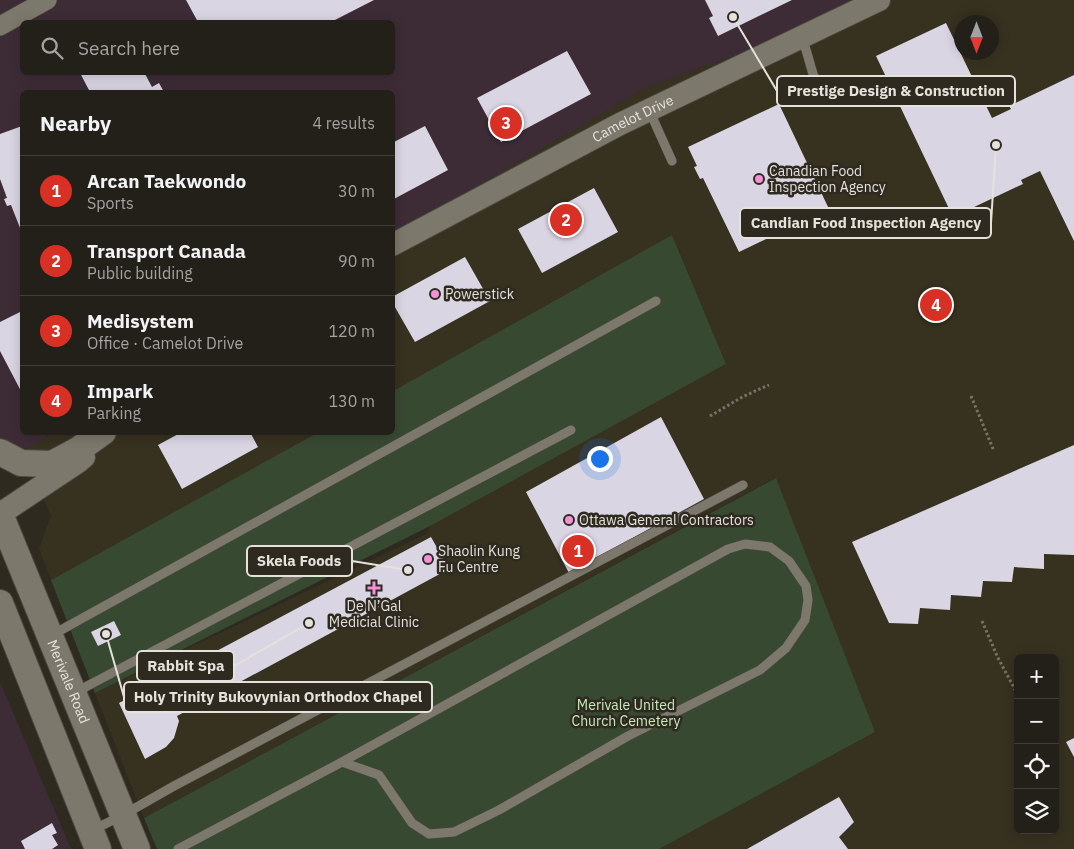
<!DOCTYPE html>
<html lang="en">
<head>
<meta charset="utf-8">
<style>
	body { margin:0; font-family:"IBM Plex Sans",sans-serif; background:#2a2821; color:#f1f3f6 }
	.controls { position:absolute; right:15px; bottom:15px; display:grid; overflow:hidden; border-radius:8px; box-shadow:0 2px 12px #0003 }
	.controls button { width:45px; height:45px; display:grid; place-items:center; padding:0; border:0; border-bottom:1px solid #3f3e37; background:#222018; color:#f1f3f6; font:25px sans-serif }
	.compass { position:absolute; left:954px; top:15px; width:45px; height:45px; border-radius:50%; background:#222018; box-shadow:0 2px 12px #0003; rotate:180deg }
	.you { position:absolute; left:599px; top:458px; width:18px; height:18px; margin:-12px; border:4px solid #fff; border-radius:50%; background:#1a73e8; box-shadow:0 0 0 8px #1a73e833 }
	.badge { display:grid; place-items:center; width:32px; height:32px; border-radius:50%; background:#d93025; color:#fff; font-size:16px; font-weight:700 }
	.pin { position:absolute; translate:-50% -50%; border:2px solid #fff; box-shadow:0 1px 5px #0006 }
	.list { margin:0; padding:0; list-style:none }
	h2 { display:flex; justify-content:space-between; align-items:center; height:65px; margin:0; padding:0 20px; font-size:21px }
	h2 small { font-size:16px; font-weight:400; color:#a2a3a2 }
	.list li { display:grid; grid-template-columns:32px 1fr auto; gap:15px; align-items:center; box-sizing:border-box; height:70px; padding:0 20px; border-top:1px solid #3f3e37 }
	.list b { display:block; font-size:19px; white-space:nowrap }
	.list p { margin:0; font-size:16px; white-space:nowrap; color:#a2a3a2 }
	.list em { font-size:16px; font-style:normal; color:#a2a3a2 }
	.icon { flex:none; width:28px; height:28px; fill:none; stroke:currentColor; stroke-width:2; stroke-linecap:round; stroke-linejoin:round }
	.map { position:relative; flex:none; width:1074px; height:849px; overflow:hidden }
	.search { position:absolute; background:#222018; box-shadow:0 2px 12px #0003; left:20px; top:20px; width:375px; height:55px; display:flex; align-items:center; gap:12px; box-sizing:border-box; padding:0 18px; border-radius:8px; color:#a2a3a2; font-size:19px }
	.panel { position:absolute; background:#222018; box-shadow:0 2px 12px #0003; left:20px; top:90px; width:375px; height:345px; border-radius:8px }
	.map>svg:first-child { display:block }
	.built { fill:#373120; fill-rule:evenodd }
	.industrial { fill:#3d2c36; fill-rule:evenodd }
	.green { fill:#384932 }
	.building { fill:#dad5e3 }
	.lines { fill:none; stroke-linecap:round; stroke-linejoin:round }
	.service-casing { stroke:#4c4840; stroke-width:10 }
	.minor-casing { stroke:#4c4840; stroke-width:20 }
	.tertiary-casing { stroke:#4c4840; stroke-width:24 }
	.secondary-casing { stroke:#4c4840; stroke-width:28 }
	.path { stroke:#76726a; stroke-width:3; stroke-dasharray:2.5 2.5; stroke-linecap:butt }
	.service { stroke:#7d786c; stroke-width:9 }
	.minor { stroke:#7d786c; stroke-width:19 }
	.tertiary { stroke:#7d786c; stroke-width:22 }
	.secondary { stroke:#7d786c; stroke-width:26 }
	.poi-dot { fill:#f391d6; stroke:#2e2a20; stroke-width:2 }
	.labels { text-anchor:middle; stroke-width:5; stroke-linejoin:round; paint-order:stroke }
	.street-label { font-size:14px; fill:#e4e2db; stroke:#2e2a20 }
	.poi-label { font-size:14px; fill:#e4e2db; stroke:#2e2a20; text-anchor:start }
	.park-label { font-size:14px; fill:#c6eabb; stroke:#2e2a20 }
	.leader { fill:none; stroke:#e4e2db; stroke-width:2 }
	.callout-dot { fill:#e4e2db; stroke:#2e2a20; stroke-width:2 }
	.callout { fill:#2e2a20; stroke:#e4e2db; stroke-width:2 }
	.callout-label { font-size:15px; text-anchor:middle; font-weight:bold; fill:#e4e2db }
</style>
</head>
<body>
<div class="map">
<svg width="1074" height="849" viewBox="0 0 1074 849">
	<rect width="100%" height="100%" fill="#2e2a20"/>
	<path class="built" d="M0,0H1074V849H659L875,732L775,478L144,818L95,693L428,533L430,526L726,364L672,235L393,391L392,92H22V432L317,433L51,580L39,549L51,516L0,404ZM22,22H392V72H22ZM962,22H992V52H962ZM1018,658H1055V830H1018Z"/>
	<path class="industrial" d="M0,0H886L645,88L393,235L392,92H22V432L53,433L0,463ZM22,22H392V72H22Z
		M0,682L71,849H0Z"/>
	<path class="green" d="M672,235L726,364L430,526L95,693L51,580L317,433L392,432L393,391Z
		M776,478L875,732L659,849H157L144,818Z"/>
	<path class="building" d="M186,0H374L331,22H198Z
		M705,0H792L718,36L709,18L713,16Z
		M946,23L992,118L1011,109L1009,106L1074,75V241L1040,171L1021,180L1023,184L953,217L876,56Z
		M567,51L591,94L501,142L477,98Z
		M144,72L152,87L159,83L164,92H90L80,73Z
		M779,104L829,209L739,252L703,178L700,179L694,167L697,166L688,147Z
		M22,126V233L11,205L7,206L4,199L7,198L0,179V134Z
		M425,126L448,170L392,200V143Z
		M594,188L618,232L542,273L518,229Z
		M465,257L490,301L415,342L392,302V297Z
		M22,311V393L0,351V322Z
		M661,417L704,499L569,573L526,492Z
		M182,432H250L258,447L182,489L158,445Z
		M1074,445V555L1044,554V569L1014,567L1012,582L983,581L981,597L951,595L950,610L920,608L918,624L889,623L852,542Z
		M431,537L449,569L177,716L179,721L174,738L166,747L145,759L119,703Z
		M114,621L121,635L98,646L91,632Z
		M1074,738V757L1066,742Z
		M839,797L854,822L839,837L848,849H747Z
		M52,823L57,833L52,835L58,845L52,849H25L21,841Z"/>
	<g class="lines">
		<g class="service-casing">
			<path id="service" d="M802,36L813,74L820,90
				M649,110L672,161
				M52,635L656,301
				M76,692L571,430
				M93,830L123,815L174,786L743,485
				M178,849L342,762L728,549L745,544L770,547L789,561L806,586L808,600L805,620L786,648L760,670L628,736L499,810L454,832L429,834L412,823L379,775L342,762"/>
		</g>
		<g class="minor-casing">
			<path id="minor" d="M0,26L47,0"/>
		</g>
		<g class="tertiary-casing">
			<g id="tertiary">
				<path id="s1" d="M392,245L620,124L879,0"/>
				<path d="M0,514L78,462L84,457"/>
			</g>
		</g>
		<g class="secondary-casing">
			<g id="secondary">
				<path d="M0,452L21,463L52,464L78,450L103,432"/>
				<path id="s2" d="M0,514L137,849"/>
				<path d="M0,603L98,849"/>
			</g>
		</g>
		<path class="path" d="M971,396L994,451
			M710,416L744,396L769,385
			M982,621L998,658L1018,695"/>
		<use href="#service" class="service"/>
		<use href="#minor" class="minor"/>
		<use href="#tertiary" class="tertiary"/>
		<use href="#secondary" class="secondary"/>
	</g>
	<g class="poi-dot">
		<circle cx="759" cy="179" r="5"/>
		<circle cx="435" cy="294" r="5"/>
		<circle cx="569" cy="520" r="5"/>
		<circle cx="428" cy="559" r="5"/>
		<path d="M371.5 580.5h5v5h5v5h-5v5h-5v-5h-5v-5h5z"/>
	</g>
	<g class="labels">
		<g class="street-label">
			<text dy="5" stroke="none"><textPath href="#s1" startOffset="272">Camelot Drive</textPath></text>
			<text dy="5" stroke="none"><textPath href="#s2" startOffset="181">Merivale Road</textPath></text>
		</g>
		<g class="poi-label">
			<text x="769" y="176">Canadian Food<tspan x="769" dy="16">Inspection Agency</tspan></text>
			<text x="445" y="299">Powerstick</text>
			<text x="579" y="525">Ottawa General Contractors</text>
			<text x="438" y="556">Shaolin Kung<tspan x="438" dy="16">Fu Centre</tspan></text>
			<text x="374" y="611" text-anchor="middle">De N’Gal<tspan x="374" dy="16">Medicial Clinic</tspan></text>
		</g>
		<g class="park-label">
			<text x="626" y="710">Merivale United<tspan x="626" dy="16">Church Cemetery</tspan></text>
		</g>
	</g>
	<path class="leader" d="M733 17L777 91M996 145L991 223M408 570L352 561M309 623L234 666M106 634L124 697"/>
	<g class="callout-dot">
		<circle cx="733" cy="17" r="5"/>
		<circle cx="996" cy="145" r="5"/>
		<circle cx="408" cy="570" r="5"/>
		<circle cx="309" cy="623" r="5"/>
		<circle cx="106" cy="634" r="5"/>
	</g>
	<g class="callout">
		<rect x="777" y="76" width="238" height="30" rx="5"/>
		<rect x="740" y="208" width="251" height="30" rx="5"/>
		<rect x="247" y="546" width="105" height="30" rx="5"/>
		<rect x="137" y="651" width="97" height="30" rx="5"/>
		<rect x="124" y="682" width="308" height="30" rx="5"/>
	</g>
	<g class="callout-label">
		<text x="896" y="96">Prestige Design &amp; Construction</text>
		<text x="866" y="228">Candian Food Inspection Agency</text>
		<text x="299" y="566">Skela Foods</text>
		<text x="186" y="671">Rabbit Spa</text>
		<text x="278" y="702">Holy Trinity Bukovynian Orthodox Chapel</text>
	</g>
</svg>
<div class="controls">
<button>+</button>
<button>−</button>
<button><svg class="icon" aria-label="locate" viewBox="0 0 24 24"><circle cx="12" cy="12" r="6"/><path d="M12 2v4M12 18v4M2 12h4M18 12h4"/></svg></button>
<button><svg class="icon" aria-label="layers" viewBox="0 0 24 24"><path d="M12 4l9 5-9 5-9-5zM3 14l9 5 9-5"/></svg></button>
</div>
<svg class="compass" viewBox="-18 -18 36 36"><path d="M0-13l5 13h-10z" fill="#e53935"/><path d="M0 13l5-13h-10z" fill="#a2a3a2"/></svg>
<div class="you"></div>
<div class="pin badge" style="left:578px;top:551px">1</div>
<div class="pin badge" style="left:566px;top:220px">2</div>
<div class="pin badge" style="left:506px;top:123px">3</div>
<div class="pin badge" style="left:936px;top:305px">4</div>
<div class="search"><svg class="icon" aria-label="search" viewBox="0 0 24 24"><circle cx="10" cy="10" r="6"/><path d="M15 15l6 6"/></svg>Search here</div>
<section class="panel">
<h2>Nearby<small>4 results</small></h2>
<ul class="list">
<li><span class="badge">1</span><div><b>Arcan Taekwondo</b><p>Sports</p></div><em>30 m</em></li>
<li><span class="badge">2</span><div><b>Transport Canada</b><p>Public building</p></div><em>90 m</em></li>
<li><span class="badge">3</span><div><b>Medisystem</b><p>Office · Camelot Drive</p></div><em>120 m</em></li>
<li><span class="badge">4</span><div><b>Impark</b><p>Parking</p></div><em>130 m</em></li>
</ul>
</section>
</div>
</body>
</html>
